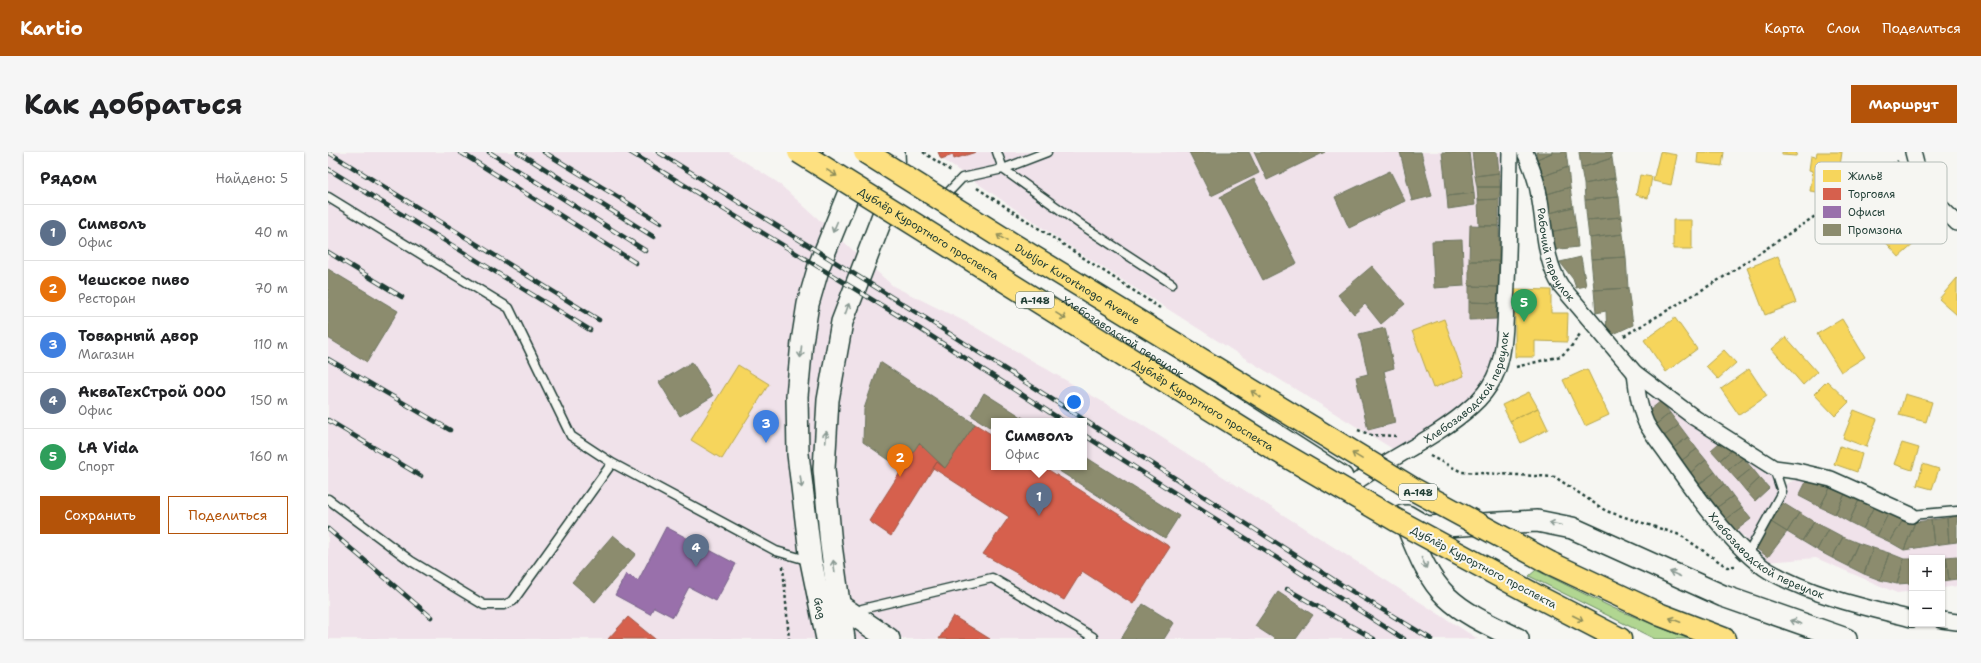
<!DOCTYPE html>
<html lang="ru">
<head>
<meta charset="utf-8">
<style>
	body { margin:0; font-family:"Shantell Sans",sans-serif; background:#f6f6f6; color:#202124 }
	.controls { position:absolute; right:12px; bottom:12px; display:grid; overflow:hidden; border-radius:0px; box-shadow:0 1px 3px #0004 }
	.controls button { width:36px; height:36px; display:grid; place-items:center; padding:0; border:0; border-bottom:1px solid #e0e0e0; background:#fff; color:#202124; font:20px sans-serif }
	.you { position:absolute; left:746px; top:250px; width:14px; height:14px; margin:-10px; border:3px solid #fff; border-radius:50%; background:#1a73e8; box-shadow:0 0 0 6px #1a73e833 }
	.badge { display:grid; place-items:center; width:26px; height:26px; border-radius:50%; background:#b45309; color:#fff; font-size:13px; font-weight:700 }
	.pin { position:absolute; translate:-50% -33px; filter:drop-shadow(0 1px 2px #0008) }
	.pin::after { content:''; position:absolute; top:21px; width:14px; height:12px; background:inherit; clip-path:polygon(0 0,100% 0,50% 100%) }
	.popup { position:absolute; left:663px; top:266px; width:96px; height:52px; box-sizing:border-box; display:grid; place-content:center; border-radius:0px; background:#fff; filter:drop-shadow(0 1px 3px #0005); font-size:13px; white-space:nowrap; color:#757577 }
	.popup b { font-size:15px; color:#202124 }
	.popup::after { content:''; position:absolute; left:50%; top:100%; margin-left:-8px; border:8px solid transparent; border-top-color:#fff }
	.list { margin:0; padding:0; list-style:none }
	h2 { display:flex; justify-content:space-between; align-items:center; height:52px; margin:0; padding:0 16px; font-size:17px }
	h2 small { font-size:13px; font-weight:400; color:#757577 }
	.list li { display:grid; grid-template-columns:26px 1fr auto; gap:12px; align-items:center; box-sizing:border-box; height:56px; padding:0 16px; border-top:1px solid #e0e0e0 }
	.list b { display:block; font-size:15px; white-space:nowrap }
	.list p { margin:0; font-size:13px; white-space:nowrap; color:#757577 }
	.list em { font-size:13px; font-style:normal; color:#757577 }
	.actions { display:flex; gap:8px; padding:12px 16px }
	.actions a { flex:1; padding:9px 0; border:1px solid #b45309; border-radius:0px; text-align:center; font-size:14px; color:#b45309 }
	.actions .main { background:#b45309; color:#fff }
	.map { position:relative; flex:none; width:1629px; height:487px; overflow:hidden; border-radius:0px }
	header { display:flex; align-items:center; gap:24px; box-sizing:border-box; height:56px; padding:0 20px; background:#b45309; color:#fff }
	header strong { font-size:19px }
	nav { display:flex; gap:22px; margin-inline-start:auto; font-size:14px }
	.intro { display:flex; align-items:center; justify-content:space-between; box-sizing:border-box; height:96px; padding:0 24px }
	h1 { margin:0; font-size:28px }
	.button { padding:10px 18px; border-radius:0px; background:#b45309; color:#fff; font-size:14px; font-weight:700 }
	main { display:flex; gap:24px; padding:0 24px }
	aside { flex:1; background:#fff; border-radius:0px; box-shadow:0 1px 3px #0004 }
	.map>svg:first-child { display:block }
	.built { fill:#f0e2ea; fill-rule:evenodd }
	.green { fill:#b1d691; stroke:#688a62 }
	.homes { fill:#f6d55c; stroke:#b6a750 }
	.shops { fill:#d6604d; stroke:#9f5646 }
	.offices { fill:#9970ab; stroke:#746187 }
	.industry { fill:#8c8c6e; stroke:#6b745d }
	.lines { fill:none; stroke-linecap:round; stroke-linejoin:round }
	.lane-casing { stroke:#1f3d34; stroke-width:11 }
	.street-casing { stroke:#1f3d34; stroke-width:18 }
	.secondary-casing { stroke:#1f3d34; stroke-width:24 }
	.primary-casing { stroke:#1f3d34; stroke-width:25 }
	.path { stroke:#1f3d34; stroke-width:2.5; stroke-dasharray:3 3; stroke-linecap:butt }
	.lane { stroke:#f6f6f2; stroke-width:8 }
	.street { stroke:#f6f6f2; stroke-width:15 }
	.secondary { stroke:#f6f6f2; stroke-width:21 }
	.primary { stroke:#fde080; stroke-width:22 }
	.rail-casing { stroke:#1f3d34; stroke-width:4.5 }
	.rail { stroke:#f6f6f2; stroke-width:3; stroke-dasharray:9; stroke-linecap:butt }
	.primary-bridge-casing { stroke:#1f3d34; stroke-width:25; stroke-linecap:butt }
	.primary-bridge { stroke:#fde080; stroke-width:22 }
	.oneway { stroke:#8e8e5a }
	.oneway2 { stroke:#8a9a93 }
	.labels { text-anchor:middle; stroke-width:4; stroke-linejoin:round; paint-order:stroke }
	.shield { fill:#f6f6f2; stroke:#60746d; stroke-width:1 }
	.shield-label { font-size:10px; font-weight:bold; fill:#1f3d34 }
	.street-label { font-size:11px; fill:#1f3d34; stroke:#f6f6f2 }
	.key { fill:#f6f6f2; stroke:#b6beb9; stroke-width:1 }
	.key-label { font-size:11px; fill:#1f3d34 }
</style>
</head>
<body>
<header>
<strong>Kartio</strong>
<nav><a>Карта</a><a>Слои</a><a>Поделиться</a></nav>
</header>
<div class="intro"><h1>Как добраться</h1><a class="button">Маршрут</a></div>
<main>
<aside>
<h2>Рядом<small>Найдено: 5</small></h2>
<ul class="list">
<li><span class="badge" style="background:#5c6f8a">1</span><div><b>Символъ</b><p>Офис</p></div><em>40 m</em></li>
<li><span class="badge" style="background:#e8710a">2</span><div><b>Чешское пиво</b><p>Ресторан</p></div><em>70 m</em></li>
<li><span class="badge" style="background:#3f7fe0">3</span><div><b>Товарный двор</b><p>Магазин</p></div><em>110 m</em></li>
<li><span class="badge" style="background:#5c6f8a">4</span><div><b>АкваТехСтрой ООО</b><p>Офис</p></div><em>150 m</em></li>
<li><span class="badge" style="background:#2e9e5b">5</span><div><b>LA Vida</b><p>Спорт</p></div><em>160 m</em></li>
</ul>
<div class="actions"><a class="main">Сохранить</a><a>Поделиться</a></div>
</aside>
<div class="map">
<svg width="1629" height="487" viewBox="0 0 1629 487">
	<rect width="100%" height="100%" fill="#f6f6f2"/>
	<filter id="ink" filterUnits="userSpaceOnUse"><feTurbulence type="fractalNoise" baseFrequency=".025" numOctaves="2"/><feDisplacementMap in="SourceGraphic" scale="8" xChannelSelector="R" yChannelSelector="G"/><feConvolveMatrix kernelMatrix="1 2 1 2 8 2 1 2 1" color-interpolation-filters="sRGB"/></filter>
	<g filter="url(#ink)">
		<path class="built" d="M0,0H401L449,30L565,134L640,171L811,271L1150,487H0ZM666,269H756V315H666Z
			M623,0H1177L1174,181L1164,224L1142,251L1065,297L915,205L744,96L611,5Z
			M1331,243L1410,291L1457,333L1475,323L1575,363L1629,361V434L1614,436V406H1584V439L1569,441L1488,406L1438,410L1417,393V384H1401L1307,261Z"/>
		<path class="green" d="M1208,418L1285,456L1361,487H1327L1201,424Z"/>
		<path class="homes" d="M1332,0L1349,3L1343,33L1325,29Z
			M1370,0H1396L1394,14L1369,11Z
			M1454,0H1469L1468,4L1454,3Z
			M1489,0H1514L1512,14H1515L1513,25L1510,24L1489,40L1482,39L1485,19L1481,18L1483,4L1488,5Z
			M1312,23L1324,25L1320,46L1308,43Z
			M1541,38L1567,63L1541,90L1515,66Z
			M1589,44L1605,60L1595,71L1578,54Z
			M1345,68H1364V97H1345Z
			M1570,72L1587,91L1571,105L1554,86Z
			M1450,104L1468,151L1437,163L1419,116Z
			M1629,126V163L1611,147Z
			M1187,137L1223,138V161H1240L1239,190L1207,189V205H1187Z
			M1347,166L1369,197L1338,220L1316,188Z
			M1116,167L1136,224L1105,236L1084,179Z
			M1514,167L1537,205L1513,220L1489,182Z
			M1458,185L1489,220L1475,233L1444,197Z
			M1396,198L1408,211L1390,227L1378,214Z
			M410,213L441,232L394,307L363,288Z
			M1259,217L1281,263L1257,274L1235,228Z
			M1421,217L1439,244L1411,263L1393,237Z
			M1499,229L1521,250L1507,264L1486,242Z
			M1201,240L1210,256L1182,269L1174,253Z
			M1577,242L1604,250L1598,270L1571,263Z
			M1210,256L1220,277L1193,291L1182,269Z
			M1526,258L1549,267L1538,295L1515,286Z
			M1574,291L1591,296L1584,318L1566,312Z
			M1512,294L1534,302L1529,320L1506,312Z
			M1595,312L1611,317L1604,337L1589,333Z"/>
		<path class="shops" d="M610,0H648L626,7L625,3L613,7Z
			M647,272L666,284V315H716L842,395L805,452L754,419L736,448L655,402L681,365L605,316L609,310L617,316Z
			M591,291L617,316L609,310L563,384L541,369Z
			M625,464L662,487H611Z
			M300,465L327,487H280Z"/>
		<path class="offices" d="M338,375L408,412L388,449L361,435L345,465L326,455L322,462L287,443L298,422L310,429Z"/>
		<path class="industry" d="M861,0H921L931,21L883,44Z
			M926,0H997L939,28Z
			M1072,0H1093L1104,44L1084,49Z
			M1114,0H1141L1146,41L1119,44Z
			M1144,0H1169L1171,21L1147,24Z
			M1208,0H1226L1209,7Z
			M1226,0H1238L1240,15L1213,25L1209,7Z
			M1251,0H1283L1284,6L1253,16Z
			M1284,6L1287,26L1256,32L1253,16Z
			M1240,15L1242,35L1216,43L1213,25Z
			M1062,19L1077,49L1021,76L1007,45Z
			M1171,21L1172,35H1149L1147,24Z
			M1287,26L1291,45L1257,48L1256,32Z
			M926,27L969,111L935,128L892,45Z
			M1149,35H1172L1171,47L1150,48Z
			M1242,35L1245,55L1218,62L1216,43Z
			M1146,41L1147,53L1120,57L1119,44Z
			M1291,45L1293,65L1259,68L1257,48Z
			M1171,47V74H1151L1150,48Z
			M1245,55L1248,75L1221,80L1218,62Z
			M1293,65L1295,82L1261,86L1259,68Z
			M1142,73L1171,74V109H1141Z
			M1248,75L1250,95L1224,98L1221,80Z
			M1295,82L1298,105L1263,107L1261,86Z
			M1134,88L1136,134L1106,136L1104,89Z
			M1253,105L1258,134L1248,136L1245,127L1232,110Z
			M1298,105L1300,136L1266,138L1263,107Z
			M1141,109H1171L1170,135L1141,134Z
			M1044,114L1077,152L1053,172L1037,152L1026,162L1010,143Z
			M0,117L70,159L39,210L0,186Z
			M1141,134L1170,135L1169,151L1141,150Z
			M1300,136L1305,173L1279,185L1278,159L1268,161L1266,138Z
			M1141,150L1169,151L1168,167L1141,168Z
			M1057,176L1066,216L1056,219L1067,271L1040,278L1028,225L1040,222L1031,182Z
			M364,210L385,244L352,264L331,230Z
			M552,210L647,272L617,316L591,291L574,317L535,290L536,257Z
			M656,241L700,269H666V278L643,263Z
			M1333,249L1342,261L1326,274L1317,262Z
			M1342,261L1351,273L1335,285L1326,274Z
			M1351,273L1360,285L1344,297L1335,285Z
			M1360,285L1369,297L1353,309L1344,297Z
			M1397,286L1406,296L1392,308L1383,298Z
			M1406,296L1415,306L1400,318L1392,308Z
			M1369,297L1378,308L1362,321L1353,309Z
			M756,304L851,364L837,386L725,315H756Z
			M1415,306L1424,316L1409,328L1400,318Z
			M1378,308L1387,320L1370,333L1362,321Z
			M1424,316L1432,326L1418,339L1409,328Z
			M1387,320L1396,332L1380,345L1370,333Z
			M1432,326L1441,336L1427,349L1418,339Z
			M1479,328L1502,336L1492,355L1471,344Z
			M1396,332L1405,344L1388,356L1380,345Z
			M1502,336L1517,342L1507,362L1492,355Z
			M1517,342L1531,348L1521,370L1507,362Z
			M1405,344L1414,356L1397,368L1388,356Z
			M1531,348L1546,354L1535,377L1521,370Z
			M1455,351L1471,361L1459,380L1443,370Z
			M1546,354L1561,360L1549,384L1535,377Z
			M1414,356L1423,367L1406,380L1397,368Z
			M1561,360L1576,366L1562,390L1549,384Z
			M1471,361L1486,370L1474,389L1459,380Z
			M1629,364V390L1621,391L1619,366Z
			M1576,366L1587,370L1576,398L1562,390Z
			M1619,366L1621,391L1606,393L1603,368Z
			M1603,368L1606,393L1576,398L1587,370Z
			M1443,370L1459,380L1440,405L1426,395Z
			M1486,370L1500,377L1489,398L1474,389Z
			M1500,377L1515,385L1504,406L1489,398Z
			M285,383L308,402L267,450L244,430Z
			M1515,385L1530,391L1520,414L1504,406Z
			M1530,391L1545,396L1536,422L1520,414Z
			M1545,396L1561,401L1552,428L1536,422Z
			M1561,401L1576,407L1569,432L1552,428Z
			M1629,404V427L1621,428L1618,405Z
			M1618,405L1621,428L1614,429V406H1601Z
			M1576,407H1584V431L1569,432Z
			M950,440L985,463L968,487H947L927,474Z
			M815,452L846,471L836,487H793Z"/>
		<g class="lines">
			<g class="lane-casing">
				<path id="lane" d="M669,0L675,17L755,74L844,132
					M0,45L181,156L243,284L284,311L448,399L482,409
					M614,47L634,26L675,17L719,0
					M0,347L83,409L156,453H176L185,449L284,311
					M1583,363L1629,359
					M1420,402L1454,340L1446,316
					M528,464L534,457L664,426L765,485"/>
			</g>
			<g class="street-casing">
				<g id="street">
					<path id="s1" d="M1197,0C1202,12 1208,25 1210,38C1217,70 1215,107 1233,134L1307,221L1367,266L1446,316L1469,319L1503,327L1583,363"/>
					<path d="M1585,0C1594,39 1601,44 1629,71"/>
					<path id="s2" d="M1307,221C1309,238 1311,255 1318,271C1324,282 1333,293 1340,303C1363,336 1407,399 1441,419C1485,444 1536,455 1584,467"/>
					<path id="s3" d="M1025,332C1063,305 1110,285 1144,254C1152,247 1161,236 1166,226C1177,204 1177,175 1178,151C1181,101 1181,50 1182,0"/>
					<path d="M1614,468L1629,470"/>
				</g>
			</g>
			<g class="secondary-casing">
				<g id="secondary">
					<path id="s4" d="M506,0L1014,325"/>
					<path d="M1075,364C1087,392 1097,424 1119,445C1139,464 1166,475 1190,487"/>
					<path d="M1079,364L1098,375L1209,369L1244,376L1395,444L1518,487"/>
					<path d="M511,453L561,487"/>
					<path d="M499,487L483,409L470,302L469,244L474,190L480,152L491,114L530,18"/>
					<path d="M516,487L503,393L496,317L500,248L514,170L565,37L567,23L566,0"/>
				</g>
			</g>
			<g class="primary-casing">
				<path id="primary" d="M1222,411L1333,463L1396,487
					M1203,441L1292,487"/>
			</g>
			<path class="path" d="M595,0L623,19
				M649,36L832,156
				M1296,184L1394,126L1570,9
				M1188,215L1233,204L1242,196L1252,182
				M1030,278L1043,283L1070,284
				M1102,304L1134,320L1227,325L1278,359L1352,383L1399,415L1407,414
				M455,414L461,487"/>
			<use href="#lane" class="lane"/>
			<use href="#street" class="street"/>
			<use href="#secondary" class="secondary"/>
			<use href="#primary" class="primary"/>
			<g class="rail-casing">
				<path id="rail" d="M0,0L271,168
					M132,0L308,111
					M161,0L318,99
					M190,0L326,85
					M216,0L333,71
					M302,0L589,175L735,269
					M330,0L594,164L1017,435L1103,487
					M0,17L262,178
					M0,100L74,145
					M0,207L122,278
					M0,268L93,324
					M756,283L1076,487
					M0,377L103,465
					M959,437L1046,487"/>
			</g>
			<use href="#rail" class="rail"/>
			<g class="primary-bridge-casing">
				<g id="primary-bridge">
					<path id="s5" d="M471,0L943,295L1068,368L1203,441"/>
					<path id="s6" d="M537,0L684,92L1085,337L1222,411"/>
				</g>
			</g>
			<use href="#primary-bridge" class="primary-bridge"/>
		</g>
		<defs><path id="oneway-shaft" d="M-6 0H5M1.5-3L5.5 0L1.5 3" fill="none" stroke-width="1.6" stroke-linecap="round" stroke-linejoin="round"/></defs>
		<g class="oneway">
			<use href="#oneway-shaft" transform="translate(504 21) rotate(32)"/>
			<use href="#oneway-shaft" transform="translate(674 86) rotate(-148)"/>
			<use href="#oneway-shaft" transform="translate(733 164) rotate(32)"/>
			<use href="#oneway-shaft" transform="translate(928 242) rotate(-148)"/>
			<use href="#oneway-shaft" transform="translate(1029 304) rotate(-149)"/>
			<use href="#oneway-shaft" transform="translate(1250 466) rotate(27)"/>
			<use href="#oneway-shaft" transform="translate(1347 468) rotate(-159)"/>
		</g>
		<g class="oneway2">
			<use href="#oneway-shaft" transform="translate(507 75) rotate(113)"/>
			<use href="#oneway-shaft" transform="translate(519 157) rotate(-71)"/>
			<use href="#oneway-shaft" transform="translate(473 200) rotate(95)"/>
			<use href="#oneway-shaft" transform="translate(498 285) rotate(-87)"/>
			<use href="#oneway-shaft" transform="translate(473 330) rotate(83)"/>
			<use href="#oneway-shaft" transform="translate(1227 372) rotate(-168)"/>
			<use href="#oneway-shaft" transform="translate(1096 411) rotate(65)"/>
			<use href="#oneway-shaft" transform="translate(506 414) rotate(-98)"/>
			<use href="#oneway-shaft" transform="translate(1347 422) rotate(-156)"/>
			<use href="#oneway-shaft" transform="translate(1468 470) rotate(-161)"/>
		</g>
	</g>
	<g class="labels">
		<g class="shield">
			<rect x="688" y="140" width="38" height="16" rx="3"/>
			<rect x="1071" y="332" width="38" height="16" rx="3"/>
		</g>
		<g class="shield-label">
			<text x="707" y="152">А-148</text>
			<text x="1090" y="344">А-148</text>
		</g>
		<g class="street-label">
			<text dy="4" stroke="none"><textPath href="#s5" startOffset="153">Дублёр Курортного проспекта</textPath></text>
			<text dy="4" stroke="none"><textPath href="#s1" startOffset="108">Рабочий переулок</textPath></text>
			<text dy="4" stroke="none"><textPath href="#s6" startOffset="250">Dubljor Kurortnogo Avenue</textPath></text>
			<text dy="4" stroke="none"><textPath href="#s4" startOffset="343">Хлебозаводской переулок</textPath></text>
			<text dy="4" stroke="none"><textPath href="#s3" startOffset="155">Хлебозаводской переулок</textPath></text>
			<text dy="4" stroke="none"><textPath href="#s5" startOffset="477">Дублёр Курортного проспекта</textPath></text>
			<text dy="4" stroke="none"><textPath href="#s2" startOffset="234">Хлебозаводской переулок</textPath></text>
			<text transform="translate(1156 415) rotate(28)" y="4">Дублёр Курортного проспекта</text>
			<text transform="translate(492 456) rotate(77)" y="4">Gag</text>
		</g>
	</g>
	<rect x="1487" y="10" width="132" height="82" rx="6" class="key"/>
	<rect x="1495" y="18" width="18" height="12" fill="#f6d55c"/>
	<rect x="1495" y="36" width="18" height="12" fill="#d6604d"/>
	<rect x="1495" y="54" width="18" height="12" fill="#9970ab"/>
	<rect x="1495" y="72" width="18" height="12" fill="#8c8c6e"/>
	<g class="key-label">
		<text x="1520" y="28">Жильё</text>
		<text x="1520" y="46">Торговля</text>
		<text x="1520" y="64">Офисы</text>
		<text x="1520" y="82">Промзона</text>
	</g>
</svg>
<div class="controls">
<button>+</button>
<button>−</button>
</div>
<div class="you"></div>
<div class="pin badge" style="left:711px;top:364px;background:#5c6f8a">1</div>
<div class="popup"><b>Символъ</b>Офис</div>
<div class="pin badge" style="left:572px;top:325px;background:#e8710a">2</div>
<div class="pin badge" style="left:438px;top:291px;background:#3f7fe0">3</div>
<div class="pin badge" style="left:368px;top:415px;background:#5c6f8a">4</div>
<div class="pin badge" style="left:1196px;top:170px;background:#2e9e5b">5</div>
</div>
</main>
</body>
</html>
